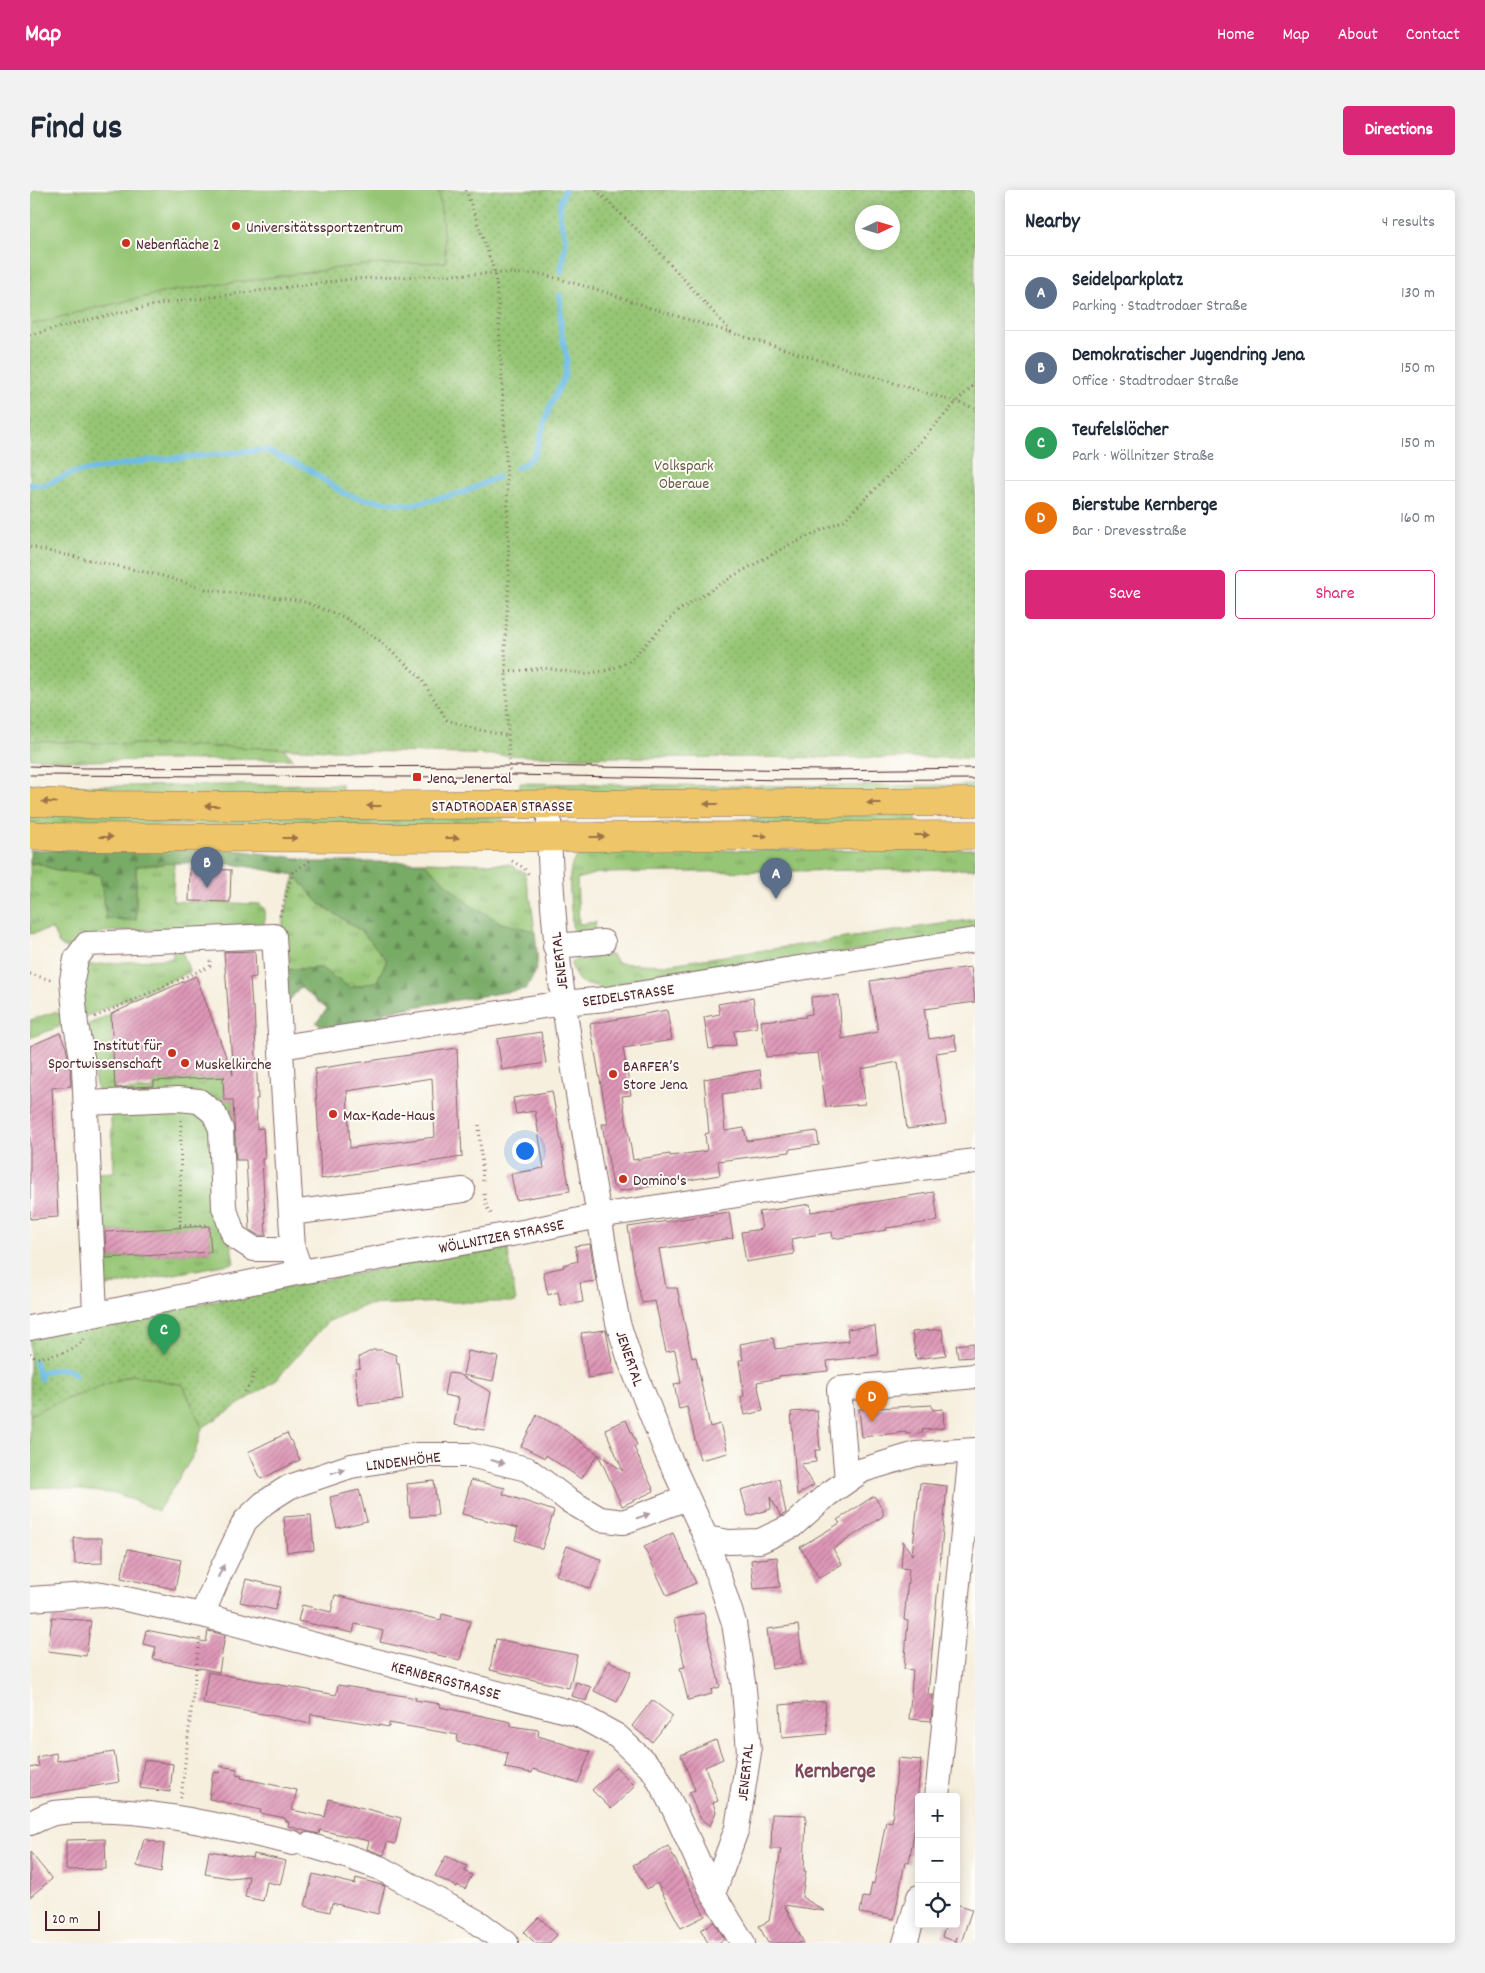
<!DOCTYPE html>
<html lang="en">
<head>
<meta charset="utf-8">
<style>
	body { margin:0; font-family:Dekko,sans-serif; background:#f2f2f3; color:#1f2937 }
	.controls { position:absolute; right:15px; bottom:15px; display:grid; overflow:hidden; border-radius:5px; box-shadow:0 2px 12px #0003 }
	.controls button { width:45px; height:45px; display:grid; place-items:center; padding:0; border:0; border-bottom:1px solid #e0e1e3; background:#fff; color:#1f2937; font:25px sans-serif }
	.compass { position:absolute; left:825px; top:15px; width:45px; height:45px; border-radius:50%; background:#fff; box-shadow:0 2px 12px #0003; rotate:86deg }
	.scale { position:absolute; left:15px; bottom:12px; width:55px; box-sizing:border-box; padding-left:5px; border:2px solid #4a1f2b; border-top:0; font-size:14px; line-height:18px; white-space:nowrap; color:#4a1f2b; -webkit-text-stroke:4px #fdfcf7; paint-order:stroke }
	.you { position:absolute; left:494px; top:960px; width:18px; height:18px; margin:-12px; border:4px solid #fff; border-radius:50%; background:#1a73e8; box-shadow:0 0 0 8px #1a73e833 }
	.badge { display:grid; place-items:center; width:32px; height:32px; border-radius:50%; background:#db2777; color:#fff; font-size:16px; font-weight:700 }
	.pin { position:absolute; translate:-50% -41px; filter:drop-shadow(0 1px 2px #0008) }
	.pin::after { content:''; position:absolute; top:26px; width:18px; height:15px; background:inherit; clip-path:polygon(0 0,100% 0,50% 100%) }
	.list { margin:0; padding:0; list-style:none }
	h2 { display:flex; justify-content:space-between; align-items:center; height:65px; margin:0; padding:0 20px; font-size:21px }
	h2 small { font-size:16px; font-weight:400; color:#747a83 }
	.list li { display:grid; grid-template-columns:32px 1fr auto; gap:15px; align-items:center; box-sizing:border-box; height:75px; padding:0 20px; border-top:1px solid #e0e1e3 }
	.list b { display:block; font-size:19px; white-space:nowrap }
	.list p { margin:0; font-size:16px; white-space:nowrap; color:#747a83 }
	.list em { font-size:16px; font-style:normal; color:#747a83 }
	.actions { display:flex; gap:10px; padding:15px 20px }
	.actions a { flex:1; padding:11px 0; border:1px solid #db2777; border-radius:5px; text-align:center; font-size:18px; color:#db2777 }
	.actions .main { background:#db2777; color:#fff }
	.icon { flex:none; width:28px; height:28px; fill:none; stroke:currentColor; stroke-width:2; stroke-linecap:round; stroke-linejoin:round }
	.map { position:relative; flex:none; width:945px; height:1753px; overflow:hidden; border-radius:5px }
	header { display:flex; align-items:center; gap:30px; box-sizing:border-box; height:70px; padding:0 25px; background:#db2777; color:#fff }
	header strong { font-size:24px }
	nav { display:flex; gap:28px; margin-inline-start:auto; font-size:18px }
	.intro { display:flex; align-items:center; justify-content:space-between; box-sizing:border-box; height:120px; padding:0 30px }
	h1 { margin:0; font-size:35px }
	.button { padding:12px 22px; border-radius:5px; background:#db2777; color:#fff; font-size:18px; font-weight:700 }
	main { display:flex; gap:30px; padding:0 30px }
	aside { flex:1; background:#fff; border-radius:5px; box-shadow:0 2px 12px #0003 }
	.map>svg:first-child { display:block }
	.grass { fill:url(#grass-tufts); stroke:#707250 }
	.forest { fill:url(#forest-firs); stroke:#616548 }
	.park { fill:url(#park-dots); stroke:#707250; fill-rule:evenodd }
	.garden { fill:#96c675; stroke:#707250 }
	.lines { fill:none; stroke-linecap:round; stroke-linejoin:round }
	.stream { stroke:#6dbce7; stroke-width:5.5 }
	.building { fill:url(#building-hatch); fill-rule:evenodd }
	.minor-casing { stroke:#86686a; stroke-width:26 }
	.major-casing { stroke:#86686a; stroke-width:29 }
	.path { stroke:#86686a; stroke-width:3; stroke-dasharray:1 4; stroke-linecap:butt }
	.minor { stroke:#fff; stroke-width:24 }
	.major { stroke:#eec569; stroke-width:28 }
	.tram { stroke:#4a1f2b; stroke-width:1 }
	.oneway { fill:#9c724a }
	.oneway2 { fill:#ae9aa0 }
	.poi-dot { fill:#c8321e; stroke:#fdfcf7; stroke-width:2 }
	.labels { text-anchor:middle; stroke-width:4; stroke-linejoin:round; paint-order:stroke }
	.poi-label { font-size:16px; fill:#4a1f2b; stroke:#fdfcf7; text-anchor:start }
	.park-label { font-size:16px; fill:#655945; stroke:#fdfcf7 }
	.street-label { font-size:16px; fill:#4a1f2b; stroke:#fdfcf7 }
	.district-label { font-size:21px; font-weight:bold; fill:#7e495c; stroke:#fdfcf7 }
</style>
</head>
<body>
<header>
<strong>Map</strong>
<nav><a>Home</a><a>Map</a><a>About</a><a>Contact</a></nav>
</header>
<div class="intro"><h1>Find us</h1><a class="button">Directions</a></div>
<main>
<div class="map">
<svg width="945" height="1753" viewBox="0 0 945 1753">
	<defs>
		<pattern id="grass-tufts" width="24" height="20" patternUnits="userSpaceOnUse" patternTransform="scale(1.25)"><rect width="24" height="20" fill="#96c675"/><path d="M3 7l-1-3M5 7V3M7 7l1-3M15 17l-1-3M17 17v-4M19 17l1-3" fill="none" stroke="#7ca060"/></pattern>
		<pattern id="forest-firs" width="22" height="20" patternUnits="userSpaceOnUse" patternTransform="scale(1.25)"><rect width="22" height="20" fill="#78ab66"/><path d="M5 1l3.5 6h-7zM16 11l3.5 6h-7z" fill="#648b54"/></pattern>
		<pattern id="park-dots" width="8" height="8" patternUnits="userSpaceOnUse" patternTransform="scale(1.25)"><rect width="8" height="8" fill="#96c675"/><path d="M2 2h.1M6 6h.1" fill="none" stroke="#7ca060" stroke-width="1.8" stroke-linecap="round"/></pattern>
		<pattern id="building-hatch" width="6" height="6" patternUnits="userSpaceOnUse" patternTransform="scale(1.25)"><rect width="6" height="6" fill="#de97b7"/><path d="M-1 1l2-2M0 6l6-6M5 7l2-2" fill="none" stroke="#b67b95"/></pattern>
	</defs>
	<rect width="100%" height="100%" fill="#fdfcf7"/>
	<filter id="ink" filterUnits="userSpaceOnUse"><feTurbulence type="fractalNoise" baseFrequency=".02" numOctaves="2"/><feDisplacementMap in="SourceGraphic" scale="10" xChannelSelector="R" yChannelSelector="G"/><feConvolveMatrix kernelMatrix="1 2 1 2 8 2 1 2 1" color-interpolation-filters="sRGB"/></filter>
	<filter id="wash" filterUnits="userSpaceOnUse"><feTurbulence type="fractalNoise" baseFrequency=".0096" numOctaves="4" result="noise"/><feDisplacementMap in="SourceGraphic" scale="20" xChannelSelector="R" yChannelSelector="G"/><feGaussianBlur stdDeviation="1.12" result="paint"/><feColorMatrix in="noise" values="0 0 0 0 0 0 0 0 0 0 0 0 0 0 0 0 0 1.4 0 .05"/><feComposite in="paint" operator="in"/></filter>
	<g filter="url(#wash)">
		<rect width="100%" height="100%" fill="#f6efde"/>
		<path class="grass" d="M0,487L244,548L263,569L45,571L0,568Z
			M490,593L710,596L945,595V604L489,605Z
			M0,594L84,596L312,594V606L0,604Z
			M0,623L473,626V637L0,636Z
			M886,625V636L564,634L700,632L740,626Z
			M945,659V679L567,683L547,689L549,734L566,732L564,743H546L542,736C542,719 536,687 543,672C546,666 552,664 558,661Z
			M393,672L479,674L494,682L501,711L505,741L472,734L440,715Z
			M7,673L28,681L70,684L106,729V676L144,673L143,711L230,714C237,720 236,725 234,734L73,742L44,765L29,754L22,739L0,744V674Z
			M265,685L289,713L331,741L357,770L347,791L320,798L291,778L250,780L253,730Z
			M945,729V742L569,802V796C551,796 546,791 541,774L547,768L582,765L587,773L633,775Z
			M149,754L160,782L50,829L49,776L143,768L142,755Z
			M24,822L33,825L42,832L0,848V830Z
			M81,824L85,901L124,899V891L193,887L194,910H203L205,970H199L193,927L68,905L54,836Z
			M80,915L179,923L204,1073L74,1097L72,1068L181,1062L179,1036L71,1042L67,983L84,982Z"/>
		<path class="forest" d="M0,660H205L267,668L283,672H393L440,715L472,733L505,741C507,767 512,777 495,799L353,822L355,835C331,837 308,842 286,833L297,819L270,797L259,811L250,780L291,778L320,798L347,791L357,770L331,741L289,713L265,685L203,674L144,673L106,676V730L76,729L70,685L28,681L7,673L0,674Z"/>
		<path class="park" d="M409,0H945V568L532,567L0,551V135L60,119L141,101L331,75L416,72ZM832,22H862V52H832Z
			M477,1055L486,1112H419L336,1115L297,1132L245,1191L172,1238L153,1195L101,1185L16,1217L0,1225V1146Z"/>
		<path class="garden" d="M0,0H409L416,72L331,75L141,101L60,119L0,135Z
			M101,1185L153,1195L172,1238L165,1263L128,1321L88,1304L24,1297L0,1298V1225L16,1217Z"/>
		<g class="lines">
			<path class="stream" d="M531,82L536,50L530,28V13L535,0
				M487,278L497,272L505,264L520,216L535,186L537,168L531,141L530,105
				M0,294L12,296L43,283L115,271L235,260L278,279L313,303L332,309L381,315L435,302L468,287
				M5,1172L11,1189
				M8,1183L27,1179H39L45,1185"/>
		</g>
		<g id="blocks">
			<path class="building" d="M160,678L201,680L200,712L159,711Z
				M225,761L226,787L220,788L222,817H224L228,909H226L227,939L233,938L235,969H232L236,1045H228L220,1040L216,970H206L203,910H194L193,888L195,887L124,891V896L85,898L81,824L166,786L203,885L194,762Z
				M941,777L945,812L894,819L899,849L924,845L927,860L906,863L916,934L877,939L868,872L831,879L835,914L796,917L788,863L736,867L731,831L776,827L775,825L782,824L781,807L809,805L812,849L848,842L840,791Z
				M723,808L727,837L704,841L706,855L679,859L674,827L690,824L688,814Z
				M637,820L642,850L593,858L601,905L592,906L603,970L640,964V966L677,961L675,944L679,943L674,889L730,880L732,898L692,904L695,941L714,938L717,951L787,941L789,955L760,959V962L688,971L690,985L590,1001L583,996L572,934H578L560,834Z
				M511,842L516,873L472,880L467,849Z
				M30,843L36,857L40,879L41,896L22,898L28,1027L0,1029V856Z
				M427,858L432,967L291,989L285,879ZM402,888L405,947L320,958L317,901Z
				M522,901L540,1001L486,1010L481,984L514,978L505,921L486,924L483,908Z
				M904,1002L908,1031L856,1038L857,1040L803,1049L802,1042L761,1049L764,1064L716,1072L711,1042L732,1039L729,1022L780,1014L781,1022Z
				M699,1022L703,1048L629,1059L636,1098H647L662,1168L666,1167L680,1237L690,1234L698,1263L670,1270L657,1217L649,1219L644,1194L651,1193L645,1160L636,1162L625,1111L612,1113L604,1078L598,1037Z
				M179,1036L181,1062L76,1068L75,1042Z
				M560,1054L566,1091L550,1093L553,1112L531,1116L528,1102L518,1105L513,1082L534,1077L533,1075L548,1071L545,1056Z
				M845,1136L848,1165L797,1171L798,1181L749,1186V1188L727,1192L733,1221L715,1225L711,1207L714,1206L709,1170H713L710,1154L743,1148L745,1159L819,1151L817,1139Z
				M912,1139L916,1165L886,1169L882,1142Z
				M576,1140L584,1184L558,1188L551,1143Z
				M943,1153L944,1167L928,1168L926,1155Z
				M343,1160H352L366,1165L367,1174H369L373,1210L329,1215L325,1179L330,1178L329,1167Z
				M438,1161L468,1167L463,1191L433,1185Z
				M418,1183L428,1184L461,1202L454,1240L424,1235L429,1208L414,1205Z
				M902,1215L903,1220L913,1219L914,1238L892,1240L893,1243L876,1244V1242L832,1247L829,1219Z
				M787,1220L790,1260H785L786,1272L771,1274L784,1295L767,1305L761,1222Z
				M507,1225L530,1237L568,1264L551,1289L516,1265L515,1268L491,1256Z
				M596,1230L607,1255L604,1257L624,1301L592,1316L568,1264L593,1281L575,1239Z
				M257,1243L270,1270L231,1289L218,1262Z
				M749,1289L756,1323L751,1326L740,1307L741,1319L718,1326L711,1300Z
				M441,1290L475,1298L473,1304L524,1321L512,1359L485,1350L488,1338L432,1324Z
				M404,1291L408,1325L380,1327L377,1294Z
				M890,1293L917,1296L898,1505H903L901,1531L879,1529L883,1480L874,1479L878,1431L874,1430L879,1379L871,1378L873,1351L882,1365Z
				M329,1300L337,1331L307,1338L300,1307Z
				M844,1306L853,1320V1326L803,1359L812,1374L789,1388L770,1357L810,1333L807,1330Z
				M281,1325L284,1360L257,1362L254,1327Z
				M643,1343L666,1393L637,1406L614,1357Z
				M44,1348H72V1373L45,1374Z
				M537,1356L572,1370L560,1399L526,1385Z
				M98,1359L151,1370L145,1399L91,1388Z
				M747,1367L750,1397L724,1399L721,1370Z
				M216,1389L251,1397L245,1420L210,1412Z
				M305,1405L411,1430L412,1424L440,1431L430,1470L350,1452L353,1441L325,1434L323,1443L268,1431L272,1415L301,1422Z
				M674,1423L679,1447H678L690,1497L681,1500L682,1504L658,1510L650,1478L655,1477L644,1429Z
				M22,1427L61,1431L56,1466L18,1461Z
				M768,1435L773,1474L742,1479L737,1439Z
				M116,1440L176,1452L178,1441L195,1445L189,1482L123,1469L126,1457L113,1454Z
				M466,1449L547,1465L539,1498L460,1480Z
				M579,1471L601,1482L587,1512L564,1501Z
				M178,1482L306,1505L308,1495L386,1508L385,1510L411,1514L410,1517L481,1532V1536L509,1540L508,1546L560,1562L548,1593L503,1579L502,1583L475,1578L478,1563L427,1552L428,1545L359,1533V1537L281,1524L280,1534L245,1526L173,1514Z
				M546,1492L561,1497L556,1511L542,1506Z
				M622,1510L643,1526L622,1552L602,1536Z
				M795,1511L797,1544L752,1548L750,1515Z
				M686,1550L693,1569L675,1577L688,1611L683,1613L686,1622L680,1636L671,1629L666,1620L659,1602L665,1600L651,1565Z
				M84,1562L89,1592L0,1607V1578L9,1576L7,1567L26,1563L27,1571Z
				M868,1568L891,1570L884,1642L879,1673L875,1672L864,1729L830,1723L833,1707L839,1708L842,1693L844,1694L856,1631L862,1632Z
				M114,1570L143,1574L140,1602L110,1598Z
				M190,1576L207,1579L206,1585L212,1586L211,1588L267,1600L262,1620L295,1627L299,1609L371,1628L365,1654L357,1652L354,1665L337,1659L339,1651L290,1640L289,1644L279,1642L258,1636L259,1632L255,1630V1628L230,1623L231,1620L179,1609L183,1582L189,1583Z
				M586,1577L605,1596L581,1619L562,1600Z
				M742,1624L776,1625L774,1681H776L772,1707L795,1721L754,1715L774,1753H738L729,1736L739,1731L751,1659H741Z
				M75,1649L76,1679L36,1680V1650Z
				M114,1649L134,1654L131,1682L107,1676Z
				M638,1656L675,1726L651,1738L627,1693L617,1699L603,1675Z
				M179,1661L223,1668L224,1664L256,1671L250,1695L237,1692L233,1711L215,1707L219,1686L200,1688L175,1684Z
				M0,1662L22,1689L0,1707Z
				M416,1666L437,1676L434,1681L442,1685L435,1699L427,1695V1697L405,1686Z
				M283,1684L325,1694L326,1688L355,1696L348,1724L302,1713L300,1722L275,1716Z
				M926,1714L942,1719L931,1753H926V1747L925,1751L912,1747L916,1734H926Z
				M509,1727L527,1745L519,1753H505L494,1742Z
				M684,1732L695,1749L688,1753H678L671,1740Z"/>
		</g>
	</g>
	<g filter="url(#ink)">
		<use href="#blocks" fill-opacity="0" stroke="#86686a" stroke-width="1"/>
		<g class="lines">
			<g class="minor-casing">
				<path id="minor" d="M519,614C518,776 555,933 580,1092L588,1133L601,1173L636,1261L676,1348L704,1433L714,1499L719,1562L707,1638L683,1704
					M525,756L573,752
					M251,857L533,813L576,809L945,750
					M56,913L148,909L169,911L184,923L191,939L194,1017L204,1046L224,1059H263
					M261,1023L433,1000
					M65,1123L54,878L46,835L42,790L46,769L57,754L244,746L263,1059L271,1082
					M0,1138L271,1082L498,1041L568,1026L853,983L945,971
					M817,1290L809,1199L945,1186
					M676,1348L699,1352L730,1351L762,1336L797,1305L833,1280L886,1264L945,1260
					M0,1409L72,1404L172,1425L547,1524L587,1546L624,1581L644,1619L683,1704L713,1753
					M172,1425L190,1383L215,1331L234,1313L259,1297L321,1276L387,1265H440L497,1279L538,1310L570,1329L593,1332L657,1308
					M907,1607L941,1261
					M0,1633C8,1630 17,1624 25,1623C101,1613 189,1635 263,1653
					M278,1655L316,1666L350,1678L449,1733L476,1753
					M875,1753L889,1707"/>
			</g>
			<g class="major-casing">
				<path id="major" d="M0,612L76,615L201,616L945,612
					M0,645L27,647L353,648L945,645"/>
			</g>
			<path class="path" d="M436,0L465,83L468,113L477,288L479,386L475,457L480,594
				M566,0L623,55L702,143
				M0,145L70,127L135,113L321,89L465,83L511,84L569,100L621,118L945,218
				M0,357L133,386L178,400L269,410L314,427L350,451L390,487L417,530L445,539L479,546
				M476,482L514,478L556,484L579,480L598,472L648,421L705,385L759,355L814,330L871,273L926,212L945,194
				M482,671L494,678L500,686
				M250,726L263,682L280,671
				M0,784L21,790
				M65,827L180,776V768
				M151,930L150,1035H178
				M449,935L453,992
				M454,1004L457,1018L463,1026
				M0,1163L5,1168C24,1166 42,1163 55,1149
				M215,1202L221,1193L225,1179
				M151,1608L170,1445"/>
			<use href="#minor" class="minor"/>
			<use href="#major" class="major"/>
			<path class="tram" d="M0,576L55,578L480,576L795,580L945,578
				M0,585L387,587L480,585L756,590L945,589"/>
		</g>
		<defs><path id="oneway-solid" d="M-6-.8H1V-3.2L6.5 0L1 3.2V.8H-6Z" transform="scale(1.25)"/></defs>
		<g class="oneway">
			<use href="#oneway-solid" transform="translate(19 612) rotate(-177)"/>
			<use href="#oneway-solid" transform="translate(844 613) rotate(180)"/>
			<use href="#oneway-solid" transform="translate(681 614) rotate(180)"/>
			<use href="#oneway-solid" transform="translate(182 616) rotate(-180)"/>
			<use href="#oneway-solid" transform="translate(344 616) rotate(180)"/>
			<use href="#oneway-solid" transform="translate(892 645)"/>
			<use href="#oneway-solid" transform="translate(730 646)"/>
			<use href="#oneway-solid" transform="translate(76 647)"/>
			<use href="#oneway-solid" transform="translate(567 647)"/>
			<use href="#oneway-solid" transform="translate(260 648)"/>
			<use href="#oneway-solid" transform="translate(422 648)"/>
		</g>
		<g class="oneway2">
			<use href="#oneway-solid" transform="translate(468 1272) rotate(15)"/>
			<use href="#oneway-solid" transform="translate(308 1281) rotate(-18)"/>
			<use href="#oneway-solid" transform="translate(613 1326) rotate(-19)"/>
			<use href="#oneway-solid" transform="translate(191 1381) rotate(-65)"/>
		</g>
	</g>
	<g class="poi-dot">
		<circle cx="206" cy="36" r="5"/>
		<circle cx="96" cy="53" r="5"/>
		<rect x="382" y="582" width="10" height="10" rx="2.5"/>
		<circle cx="142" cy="863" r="5"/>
		<circle cx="155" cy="873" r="5"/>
		<circle cx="583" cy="884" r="5"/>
		<circle cx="303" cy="924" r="5"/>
		<circle cx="593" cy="989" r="5"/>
	</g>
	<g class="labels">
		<g class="poi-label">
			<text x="216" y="42">Universitätssportzentrum</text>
			<text x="106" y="59">Nebenfläche 2</text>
			<text x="397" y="593">Jena, Jenertal</text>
			<text x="132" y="860" text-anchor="end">Institut für<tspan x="132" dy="18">Sportwissenschaft</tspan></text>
			<text x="165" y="879">Muskelkirche</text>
			<text x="593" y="881">BARFER’S<tspan x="593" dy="18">Store Jena</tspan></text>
			<text x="313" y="930">Max-Kade-Haus</text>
			<text x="603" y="995">Domino's</text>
		</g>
		<g class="park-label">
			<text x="654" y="280">Volkspark<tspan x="654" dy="18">Oberaue</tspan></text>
		</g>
		<g class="street-label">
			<text x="472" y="621">STADTRODAER STRASSE</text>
			<text transform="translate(528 771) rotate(-97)" y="6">JENERTAL</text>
			<text transform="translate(598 804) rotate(-8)" y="6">SEIDELSTRASSE</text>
			<text transform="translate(471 1045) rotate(-11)" y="6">WÖLLNITZER STRASSE</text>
			<text transform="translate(601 1168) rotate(71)" y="6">JENERTAL</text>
			<text transform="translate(373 1270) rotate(-7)" y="6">LINDENHÖHE</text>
			<text transform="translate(416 1489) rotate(15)" y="6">KERNBERGSTRASSE</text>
			<text transform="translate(714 1582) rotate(-84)" y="6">JENERTAL</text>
		</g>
		<g class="district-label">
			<text x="805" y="1587">Kernberge</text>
		</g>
	</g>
</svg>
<div class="controls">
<button>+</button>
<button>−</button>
<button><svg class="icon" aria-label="locate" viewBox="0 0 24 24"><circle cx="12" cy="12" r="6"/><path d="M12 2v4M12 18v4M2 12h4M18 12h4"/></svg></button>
</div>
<svg class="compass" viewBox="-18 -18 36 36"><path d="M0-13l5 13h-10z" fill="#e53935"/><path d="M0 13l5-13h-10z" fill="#747a83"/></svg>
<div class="scale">20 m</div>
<div class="you"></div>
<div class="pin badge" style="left:746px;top:709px;background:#5c6f8a">A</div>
<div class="pin badge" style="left:177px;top:698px;background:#5c6f8a">B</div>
<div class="pin badge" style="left:134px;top:1165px;background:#2e9e5b">C</div>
<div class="pin badge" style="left:842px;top:1232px;background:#e8710a">D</div>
</div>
<aside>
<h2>Nearby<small>4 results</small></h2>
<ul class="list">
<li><span class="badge" style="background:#5c6f8a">A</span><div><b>Seidelparkplatz</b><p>Parking · Stadtrodaer Straße</p></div><em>130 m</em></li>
<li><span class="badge" style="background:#5c6f8a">B</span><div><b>Demokratischer Jugendring Jena</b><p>Office · Stadtrodaer Straße</p></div><em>150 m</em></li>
<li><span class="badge" style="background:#2e9e5b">C</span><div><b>Teufelslöcher</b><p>Park · Wöllnitzer Straße</p></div><em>150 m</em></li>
<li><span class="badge" style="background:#e8710a">D</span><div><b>Bierstube Kernberge</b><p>Bar · Drevesstraße</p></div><em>160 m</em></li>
</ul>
<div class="actions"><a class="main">Save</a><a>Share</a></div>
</aside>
</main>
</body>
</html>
